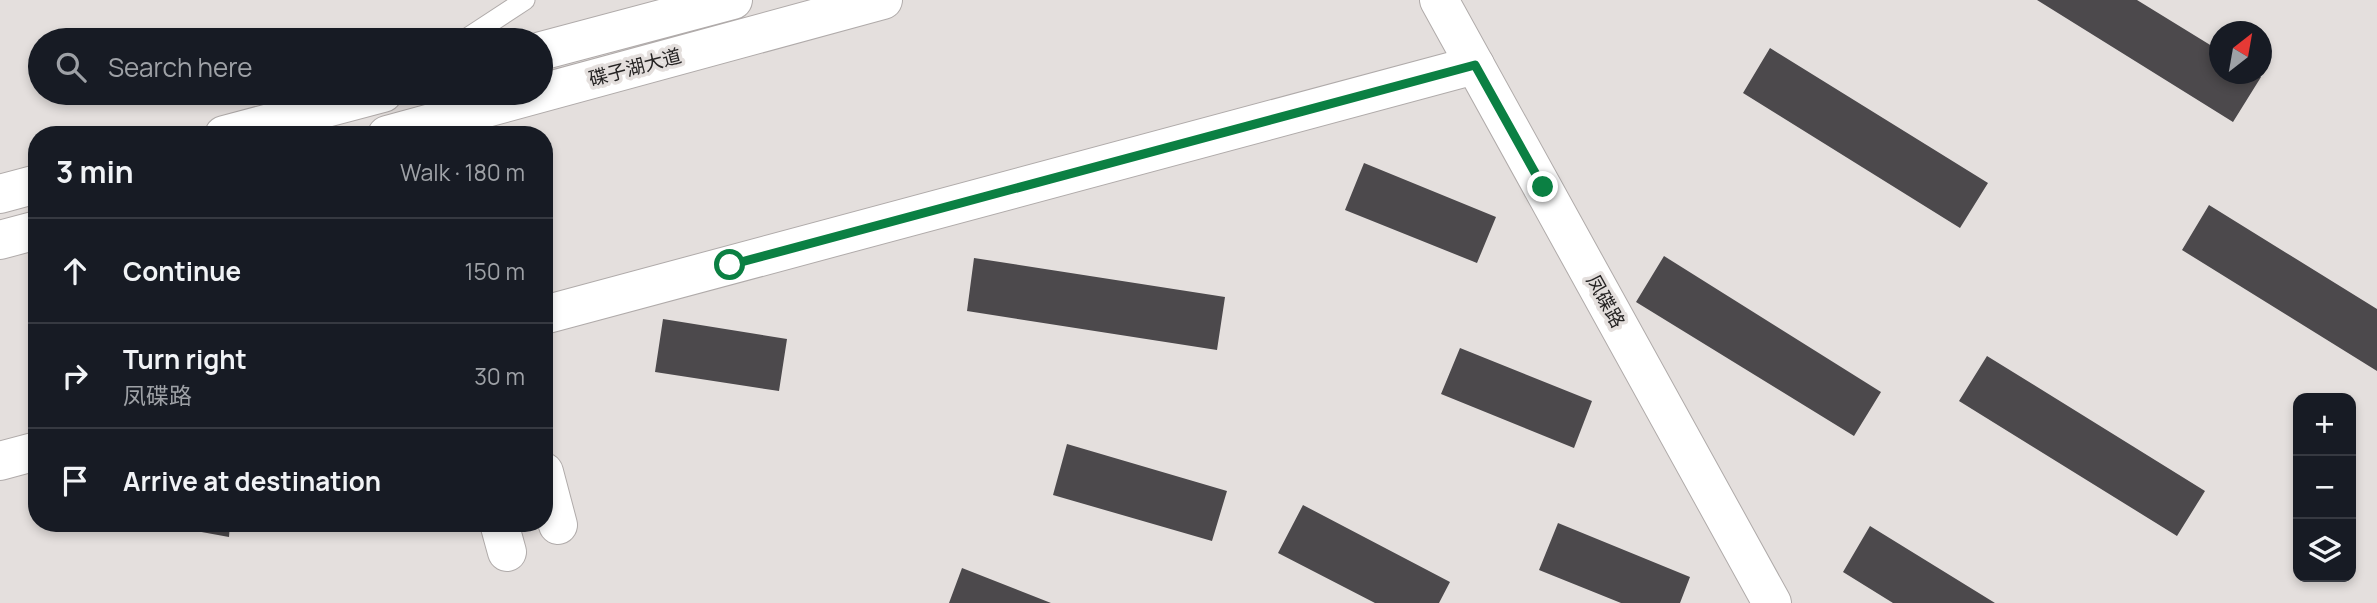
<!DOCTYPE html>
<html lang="en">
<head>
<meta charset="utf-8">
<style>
	body { margin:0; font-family:Manrope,"Noto Sans SC",sans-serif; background:#20242c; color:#f1f3f6 }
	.controls { position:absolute; right:21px; bottom:21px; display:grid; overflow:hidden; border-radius:14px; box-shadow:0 4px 10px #0003 }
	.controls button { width:63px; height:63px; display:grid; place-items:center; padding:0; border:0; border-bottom:2px solid #363941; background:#171b24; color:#f1f3f6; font:35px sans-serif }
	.compass { position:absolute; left:2209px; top:21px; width:63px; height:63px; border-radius:50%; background:#171b24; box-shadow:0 4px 10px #0003; rotate:31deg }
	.stop { position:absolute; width:21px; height:21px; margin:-16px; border:5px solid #0b8043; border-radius:50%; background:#fff }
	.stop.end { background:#0b8043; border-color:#fff; box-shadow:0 2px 7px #0008 }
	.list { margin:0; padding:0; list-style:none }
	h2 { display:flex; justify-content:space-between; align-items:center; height:91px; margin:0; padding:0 28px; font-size:30px }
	h2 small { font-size:23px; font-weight:400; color:#9ea1a6 }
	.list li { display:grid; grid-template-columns:46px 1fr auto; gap:21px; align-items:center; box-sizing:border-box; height:105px; padding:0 28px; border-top:2px solid #363941 }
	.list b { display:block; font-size:26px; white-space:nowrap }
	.list p { margin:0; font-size:23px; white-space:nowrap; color:#9ea1a6 }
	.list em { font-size:23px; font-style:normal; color:#9ea1a6 }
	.icon { flex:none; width:38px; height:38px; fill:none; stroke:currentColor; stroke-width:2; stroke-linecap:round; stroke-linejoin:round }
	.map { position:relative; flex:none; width:2377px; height:603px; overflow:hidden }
	.search { position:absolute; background:#171b24; box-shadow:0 4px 10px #0003; left:28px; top:28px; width:525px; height:77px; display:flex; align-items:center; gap:18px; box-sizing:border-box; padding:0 24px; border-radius:38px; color:#9ea1a6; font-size:26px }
	.panel { position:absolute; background:#171b24; box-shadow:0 4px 10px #0003; left:28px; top:126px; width:525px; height:406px; border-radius:28px }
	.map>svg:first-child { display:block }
	.building { fill:#4c494c }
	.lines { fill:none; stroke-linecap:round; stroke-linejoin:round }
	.service-casing { stroke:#b0abaa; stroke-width:21 }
	.minor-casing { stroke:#b0abaa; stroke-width:40 }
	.tertiary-casing { stroke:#b0abaa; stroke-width:40 }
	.secondary-casing { stroke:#b0abaa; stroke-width:40 }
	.service { stroke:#fff; stroke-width:19 }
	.minor { stroke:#fff; stroke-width:38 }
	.tertiary { stroke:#fff; stroke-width:38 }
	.secondary { stroke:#fff; stroke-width:38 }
	.route { stroke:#0b8043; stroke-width:9 }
	.labels { text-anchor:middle; stroke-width:7; stroke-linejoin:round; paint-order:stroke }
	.street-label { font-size:19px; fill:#262424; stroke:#e4dfdd }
</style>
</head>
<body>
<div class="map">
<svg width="2377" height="603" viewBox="0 0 2377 603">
	<rect width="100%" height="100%" fill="#e4dfdd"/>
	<path class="building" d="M2037,0H2137L2220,51V74H2256L2261,77L2233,122Z
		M1770,48L1988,183L1960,228L1743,93Z
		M1364,163L1496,217L1477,263L1345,210Z
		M2209,205L2377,309V371L2182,250Z
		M1664,256L1881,392L1854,436L1636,302Z
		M974,258L1225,297L1217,350L967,311Z
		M663,319L787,339L779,391L655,372Z
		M1460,348L1592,401L1574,448L1441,394Z
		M1987,356L2205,491L2177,536L1959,401Z
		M1067,444L1227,491L1212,541L1053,495Z
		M1303,505L1450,582L1439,603H1375L1278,553Z
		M152,523H230L229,537Z
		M1558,523L1690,577L1680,603H1621L1539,570Z
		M1870,526L1995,603H1893L1843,572Z
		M962,568L1051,603H949Z"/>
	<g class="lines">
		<g class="service-casing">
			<path id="service" d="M464,40L525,0"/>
		</g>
		<g class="minor-casing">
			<path id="minor" d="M544,315L1475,65
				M0,461L37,451
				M544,472L558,525
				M499,523L507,552"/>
		</g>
		<g class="tertiary-casing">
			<path id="tertiary" d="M1439,0L1772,603"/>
		</g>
		<g class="secondary-casing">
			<path id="secondary" d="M541,51L733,0
				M224,135L383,93
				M387,135L883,0
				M0,194L37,184
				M0,240L37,230"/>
		</g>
		<use href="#service" class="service"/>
		<use href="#minor" class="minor"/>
		<use href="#tertiary" class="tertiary"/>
		<use href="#secondary" class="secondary"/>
	</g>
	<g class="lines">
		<path class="route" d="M730,265L1475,65L1543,187"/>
	</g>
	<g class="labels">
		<g class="street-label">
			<text transform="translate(635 67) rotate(-15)" y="7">碟子湖大道</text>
			<text transform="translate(1606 301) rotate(61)" y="7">凤碟路</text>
		</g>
	</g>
</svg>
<div class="controls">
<button>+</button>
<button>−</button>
<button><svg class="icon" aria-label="layers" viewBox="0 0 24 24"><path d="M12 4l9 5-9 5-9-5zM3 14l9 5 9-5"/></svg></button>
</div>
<svg class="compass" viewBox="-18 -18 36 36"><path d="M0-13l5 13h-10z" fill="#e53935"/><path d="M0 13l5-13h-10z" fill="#9ea1a6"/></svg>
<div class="stop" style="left:730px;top:265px"></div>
<div class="stop end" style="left:1543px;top:187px"></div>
<div class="search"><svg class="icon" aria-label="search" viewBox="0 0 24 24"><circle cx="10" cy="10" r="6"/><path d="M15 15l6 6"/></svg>Search here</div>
<section class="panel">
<h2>3 min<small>Walk · 180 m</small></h2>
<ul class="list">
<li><svg class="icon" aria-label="ahead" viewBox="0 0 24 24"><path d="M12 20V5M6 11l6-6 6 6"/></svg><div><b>Continue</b></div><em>150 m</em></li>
<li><svg class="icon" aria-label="right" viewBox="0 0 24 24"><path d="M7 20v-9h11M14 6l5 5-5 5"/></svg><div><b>Turn right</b><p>凤碟路</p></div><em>30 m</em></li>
<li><svg class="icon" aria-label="arrive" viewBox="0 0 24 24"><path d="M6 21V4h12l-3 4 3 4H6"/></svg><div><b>Arrive at destination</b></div></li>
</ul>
</section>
</div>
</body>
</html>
